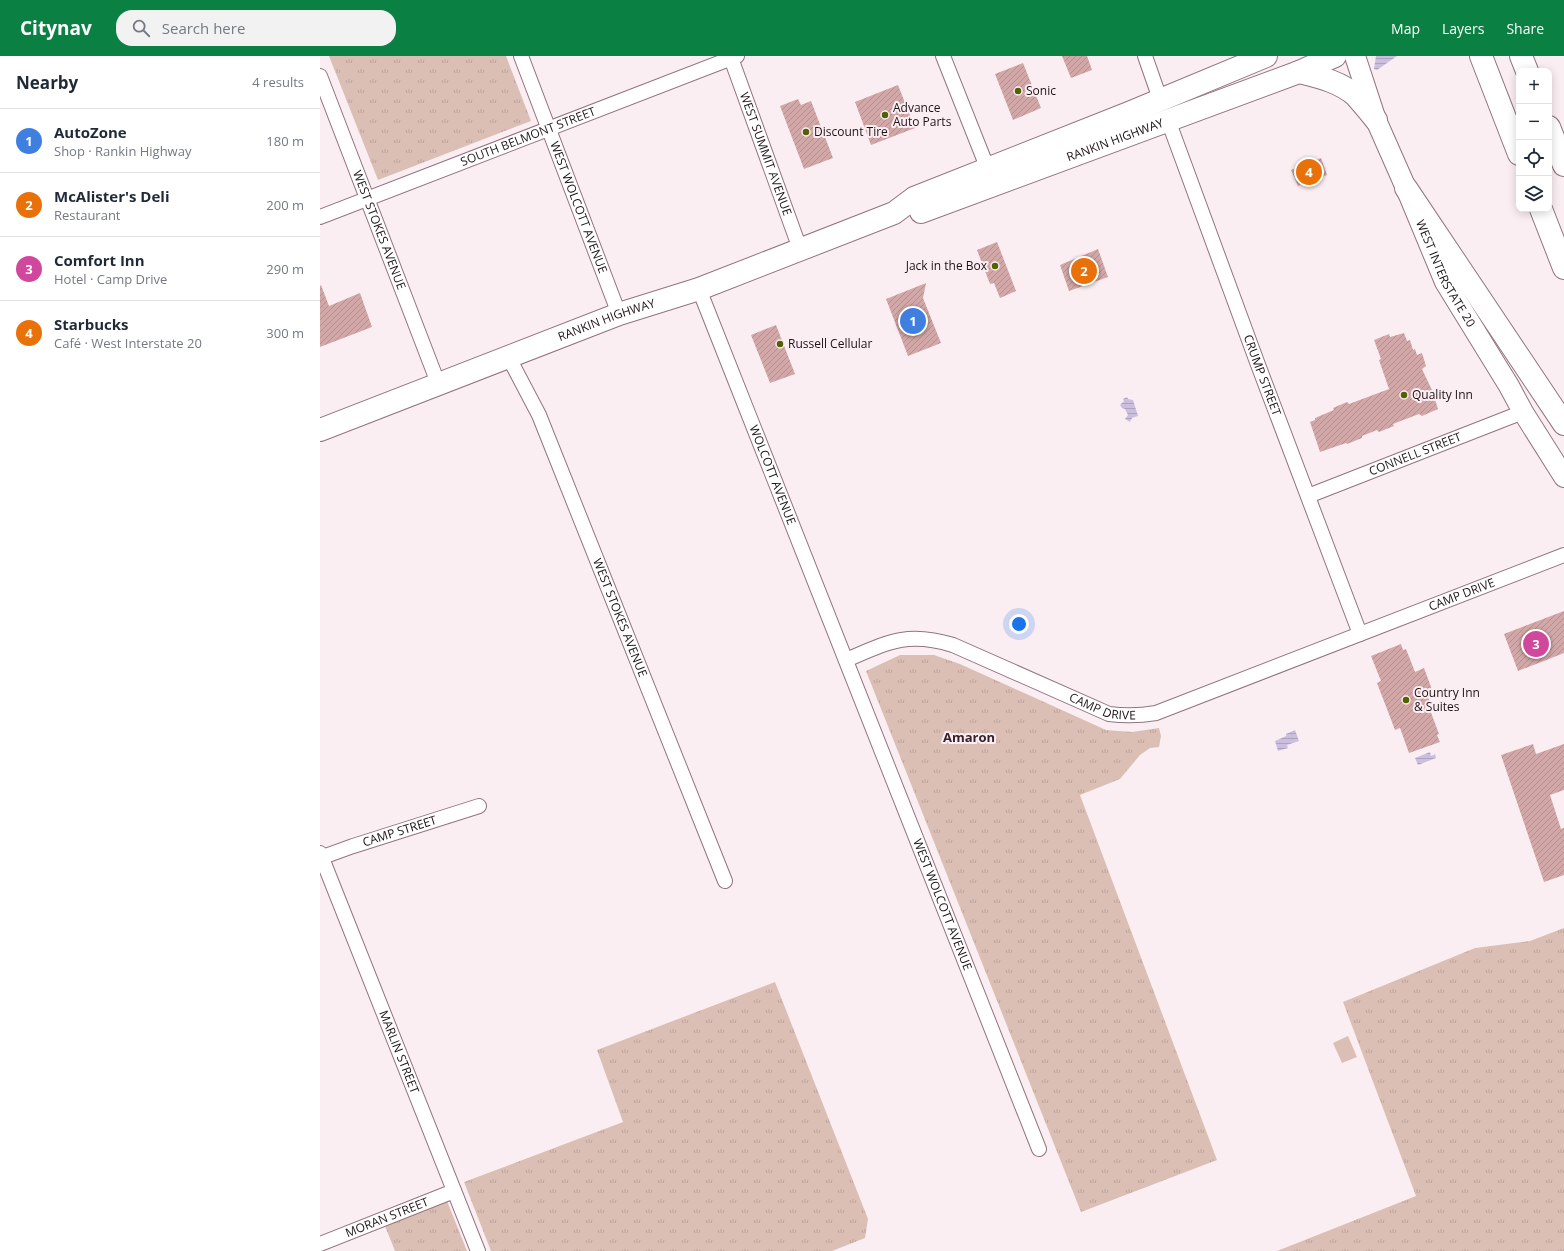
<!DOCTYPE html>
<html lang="en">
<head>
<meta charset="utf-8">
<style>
	body { margin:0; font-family:"Open Sans",sans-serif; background:#f2f2f3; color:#1f2937 }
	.controls { position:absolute; right:12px; top:12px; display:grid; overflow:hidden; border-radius:8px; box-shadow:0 2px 10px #0003 }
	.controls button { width:36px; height:36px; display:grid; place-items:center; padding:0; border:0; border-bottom:1px solid #e0e1e3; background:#fff; color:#1f2937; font:20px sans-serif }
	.you { position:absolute; left:699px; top:568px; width:14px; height:14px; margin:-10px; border:3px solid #fff; border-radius:50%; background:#1a73e8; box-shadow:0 0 0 6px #1a73e833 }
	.badge { display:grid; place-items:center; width:26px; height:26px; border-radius:50%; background:#0b8043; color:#fff; font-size:13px; font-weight:700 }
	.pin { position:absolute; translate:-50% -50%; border:2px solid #fff; box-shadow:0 1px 4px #0006 }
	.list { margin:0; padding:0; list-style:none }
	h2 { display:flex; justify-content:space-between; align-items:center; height:52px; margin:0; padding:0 16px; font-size:17px }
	h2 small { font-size:13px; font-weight:400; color:#747a83 }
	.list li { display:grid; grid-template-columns:26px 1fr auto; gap:12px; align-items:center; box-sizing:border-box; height:64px; padding:0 16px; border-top:1px solid #e0e1e3 }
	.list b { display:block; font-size:15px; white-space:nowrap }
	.list p { margin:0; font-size:13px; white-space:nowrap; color:#747a83 }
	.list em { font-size:13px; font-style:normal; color:#747a83 }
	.icon { flex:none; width:22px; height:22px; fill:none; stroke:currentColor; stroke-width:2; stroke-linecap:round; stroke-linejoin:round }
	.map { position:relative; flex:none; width:1244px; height:1195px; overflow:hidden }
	header { display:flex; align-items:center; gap:24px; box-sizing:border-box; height:56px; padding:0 20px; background:#0b8043; color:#fff }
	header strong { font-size:19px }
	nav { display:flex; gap:22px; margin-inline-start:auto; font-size:14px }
	.search { width:280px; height:36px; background:#f2f2f3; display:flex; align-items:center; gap:10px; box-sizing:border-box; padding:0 14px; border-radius:16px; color:#747a83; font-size:15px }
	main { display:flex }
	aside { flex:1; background:#fff }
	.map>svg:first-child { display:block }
	.grass { fill:url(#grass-tufts) }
	.pitch { fill:#dbbfb4 }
	.water { fill:url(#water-rules) }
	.building { fill:url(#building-hatch) }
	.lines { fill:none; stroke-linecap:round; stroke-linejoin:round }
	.minor-casing { stroke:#92747f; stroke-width:16 }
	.secondary-casing { stroke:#92747f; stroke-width:22 }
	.trunk-casing { stroke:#92747f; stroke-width:24 }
	.motorway-casing { stroke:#92747f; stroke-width:24 }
	.minor { stroke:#fff; stroke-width:14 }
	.secondary { stroke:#fff; stroke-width:20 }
	.trunk { stroke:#fff; stroke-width:22 }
	.motorway { stroke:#fff; stroke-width:22 }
	.poi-dot { fill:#546102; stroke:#fbeef3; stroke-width:1.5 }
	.labels { text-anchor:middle; stroke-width:4; stroke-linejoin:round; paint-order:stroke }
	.poi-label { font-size:12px; fill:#1e1317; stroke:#fbeef3; text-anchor:start }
	.street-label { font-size:12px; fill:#1e1317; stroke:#fbeef3 }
	.neighbourhood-label { font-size:13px; font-weight:bold; fill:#39212b; stroke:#fbeef3 }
</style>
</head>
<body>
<header>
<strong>Citynav</strong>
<div class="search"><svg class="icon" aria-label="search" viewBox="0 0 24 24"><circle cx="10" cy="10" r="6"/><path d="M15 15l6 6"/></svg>Search here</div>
<nav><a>Map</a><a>Layers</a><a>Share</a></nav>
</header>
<main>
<aside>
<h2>Nearby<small>4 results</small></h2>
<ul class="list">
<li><span class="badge" style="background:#3f7fe0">1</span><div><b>AutoZone</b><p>Shop · Rankin Highway</p></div><em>180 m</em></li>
<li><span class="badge" style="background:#e8710a">2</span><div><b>McAlister's Deli</b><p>Restaurant</p></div><em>200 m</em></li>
<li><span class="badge" style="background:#d1479c">3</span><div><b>Comfort Inn</b><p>Hotel · Camp Drive</p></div><em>290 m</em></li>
<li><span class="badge" style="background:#e8710a">4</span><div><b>Starbucks</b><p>Café · West Interstate 20</p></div><em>300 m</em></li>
</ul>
</aside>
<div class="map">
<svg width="1244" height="1195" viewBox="0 0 1244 1195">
	<defs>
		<pattern id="grass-tufts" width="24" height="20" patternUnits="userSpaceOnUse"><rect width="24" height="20" fill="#dbbfb4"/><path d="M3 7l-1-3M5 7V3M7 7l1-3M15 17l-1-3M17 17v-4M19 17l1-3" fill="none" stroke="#bca39a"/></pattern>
		<pattern id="water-rules" width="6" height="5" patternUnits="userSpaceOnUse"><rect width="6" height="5" fill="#cbbedf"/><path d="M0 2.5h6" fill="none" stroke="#aea2bf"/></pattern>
		<pattern id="building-hatch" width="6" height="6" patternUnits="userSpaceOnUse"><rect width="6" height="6" fill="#d1a8a7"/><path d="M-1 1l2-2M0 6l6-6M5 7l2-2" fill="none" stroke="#b3908f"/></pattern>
	</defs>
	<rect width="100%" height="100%" fill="#fbeef3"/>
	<path class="grass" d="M9,0H186L211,65L58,124Z
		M580,599H614L640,608L786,674L812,676L839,672L841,680L839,691L830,692L820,699L800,723L760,739L897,1104L761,1156L546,615Z
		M1244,872V1195H957L1096,1140L1023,946L1155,892L1210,885Z
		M455,926L548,1163L545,1182L512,1195H171L144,1126L303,1066L277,994Z
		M127,1145L147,1195H75L65,1170Z"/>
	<path class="pitch" d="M1028,980L1037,1001L1022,1007L1013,987Z"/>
	<path class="water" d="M1056,0H1077L1057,14L1054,13Z
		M807,341L808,343L813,344L818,360L812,362L810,366L805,363L808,359L805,353L802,352L800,349L804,345L803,343Z
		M975,674L979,685L967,689L968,692L958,695L955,685L966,680V678Z
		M1110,696L1111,700L1115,698L1116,702L1098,709L1095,702Z"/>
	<path class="building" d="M742,0H767L772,14L751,22Z
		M703,7L721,52L693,64L675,18Z
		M578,29L595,72L551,89L535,46Z
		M478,43L481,49L491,45L513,102L484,113L460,50Z
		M1001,102L1007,119L978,130L971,114Z
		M677,186L696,235L680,242L674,227L670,228L657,194Z
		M778,193L788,221L749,235L740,209Z
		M606,227L603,242L621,287L588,300L566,243Z
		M1,229L9,250L40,237L52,271L0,291V230Z
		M456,269L475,318L450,327L431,279Z
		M1084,277L1087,285L1090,284L1093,294L1095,293L1097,299L1102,297L1106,310L1102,313L1112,334L1118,353L1102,360L1099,358L1073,368L1074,370L1059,376L1057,374L1042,380V382L1027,388L1026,387L1000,396L990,366L995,364V362L1014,354L1013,352L1027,346L1029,348L1069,333L1059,304L1061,303L1054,284L1069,278L1070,281Z
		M1244,555V597L1198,615L1184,578Z
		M1081,588L1083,594L1086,593L1095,616L1104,612L1114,639L1108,642L1110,645L1107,646L1119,678L1117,679L1120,686L1089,697L1080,672L1075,674L1057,627L1061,625L1051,600Z
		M1213,688L1216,698L1244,688V734L1230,739L1241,773L1244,772V819L1224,826L1181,699Z"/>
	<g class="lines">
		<g class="minor-casing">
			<g id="minor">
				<path id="s1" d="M201,0L299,258"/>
				<path d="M623,0L671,121"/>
				<path d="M825,0L840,43"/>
				<path id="s2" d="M411,2L480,193"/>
				<path id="s3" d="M0,20L118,327"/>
				<path id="s4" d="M848,64L937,306L1040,578"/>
				<path id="s5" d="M0,161L417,0"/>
				<path id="s6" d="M379,233L719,1093"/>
				<path id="s7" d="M188,300L219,359L405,825"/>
				<path id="s8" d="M988,440L1203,356"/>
				<path id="s9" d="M526,604C568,586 587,575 633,589L789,658C805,660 819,660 836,657L1244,499"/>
				<path id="s10" d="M0,797L158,1195"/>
				<path id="s11" d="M0,802L33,790L159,750"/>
				<path id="s12" d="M0,1188L134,1135"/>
			</g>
		</g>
		<g class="secondary-casing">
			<g id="secondary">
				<path id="s13" d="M1035,0L1056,64L1086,132L1125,226L1189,330L1203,356L1244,421"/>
			</g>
		</g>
		<g class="trunk-casing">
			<g id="trunk">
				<path d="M979,16C999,21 1021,26 1036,40C1043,48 1050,56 1056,64"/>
				<path id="s14" d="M601,156L979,16L1015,0"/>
				<path id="s15" d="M0,374L299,258L379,233L574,157L594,142L809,57L946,0"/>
			</g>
		</g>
		<g class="motorway-casing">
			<path id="motorway" d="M1161,0L1199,98
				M1201,0L1207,15
				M1229,71L1244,109
				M1086,132L1244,368
				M1221,153L1244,212"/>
		</g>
		<use href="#minor" class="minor"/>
		<use href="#secondary" class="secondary"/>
		<use href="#trunk" class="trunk"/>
		<use href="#motorway" class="motorway"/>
	</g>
	<g class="poi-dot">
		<circle cx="698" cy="35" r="4"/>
		<circle cx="565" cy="59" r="4"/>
		<circle cx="486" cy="76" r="4"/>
		<circle cx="675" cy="210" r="4"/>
		<circle cx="460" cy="288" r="4"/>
		<circle cx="1084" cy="339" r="4"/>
		<circle cx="1086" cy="644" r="4"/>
	</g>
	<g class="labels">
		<g class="poi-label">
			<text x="706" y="39">Sonic</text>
			<text x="573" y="56">Advance<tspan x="573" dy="14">Auto Parts</tspan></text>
			<text x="494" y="80">Discount Tire</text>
			<text x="667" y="214" text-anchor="end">Jack in the Box</text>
			<text x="468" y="292">Russell Cellular</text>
			<text x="1092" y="343">Quality Inn</text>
			<text x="1094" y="641">Country Inn<tspan x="1094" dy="14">&amp; Suites</tspan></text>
		</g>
		<g class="street-label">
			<text dy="4" stroke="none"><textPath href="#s5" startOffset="223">SOUTH BELMONT STREET</textPath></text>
			<text dy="4" stroke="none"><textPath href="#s14" startOffset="207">RANKIN HIGHWAY</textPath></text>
			<text dy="4" stroke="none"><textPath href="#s2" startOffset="102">WEST SUMMIT AVENUE</textPath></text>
			<text dy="4" stroke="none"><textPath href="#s1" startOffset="162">WEST WOLCOTT AVENUE</textPath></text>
			<text dy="4" stroke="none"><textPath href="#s3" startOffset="165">WEST STOKES AVENUE</textPath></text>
			<text dy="4" stroke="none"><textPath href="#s13" startOffset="236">WEST INTERSTATE 20</textPath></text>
			<text dy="4" stroke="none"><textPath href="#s15" startOffset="307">RANKIN HIGHWAY</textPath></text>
			<text dy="4" stroke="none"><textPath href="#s4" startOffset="272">CRUMP STREET</textPath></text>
			<text dy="4" stroke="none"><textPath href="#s8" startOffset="115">CONNELL STREET</textPath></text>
			<text dy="4" stroke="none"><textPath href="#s6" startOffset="200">WOLCOTT AVENUE</textPath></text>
			<text dy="4" stroke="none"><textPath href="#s9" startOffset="657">CAMP DRIVE</textPath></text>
			<text dy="4" stroke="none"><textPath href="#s7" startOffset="285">WEST STOKES AVENUE</textPath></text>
			<text dy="4" stroke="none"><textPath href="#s9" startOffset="274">CAMP DRIVE</textPath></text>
			<text dy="4" stroke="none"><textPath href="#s11" startOffset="84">CAMP STREET</textPath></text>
			<text dy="4" stroke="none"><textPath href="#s6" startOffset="662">WEST WOLCOTT AVENUE</textPath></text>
			<text dy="4" stroke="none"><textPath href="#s10" startOffset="214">MARLIN STREET</textPath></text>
			<text dy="4" stroke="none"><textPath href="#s12" startOffset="72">MORAN STREET</textPath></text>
		</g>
		<g class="neighbourhood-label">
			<text x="649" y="686">Amaron</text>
		</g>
	</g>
</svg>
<div class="controls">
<button>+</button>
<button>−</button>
<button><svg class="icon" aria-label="locate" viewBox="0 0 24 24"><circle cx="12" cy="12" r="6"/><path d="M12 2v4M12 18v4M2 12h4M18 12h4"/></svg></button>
<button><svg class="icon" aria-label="layers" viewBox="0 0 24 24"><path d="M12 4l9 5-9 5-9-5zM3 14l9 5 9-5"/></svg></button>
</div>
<div class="you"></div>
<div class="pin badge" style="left:593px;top:265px;background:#3f7fe0">1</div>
<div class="pin badge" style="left:764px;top:215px;background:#e8710a">2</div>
<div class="pin badge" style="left:1216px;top:588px;background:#d1479c">3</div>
<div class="pin badge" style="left:989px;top:116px;background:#e8710a">4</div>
</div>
</main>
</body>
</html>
